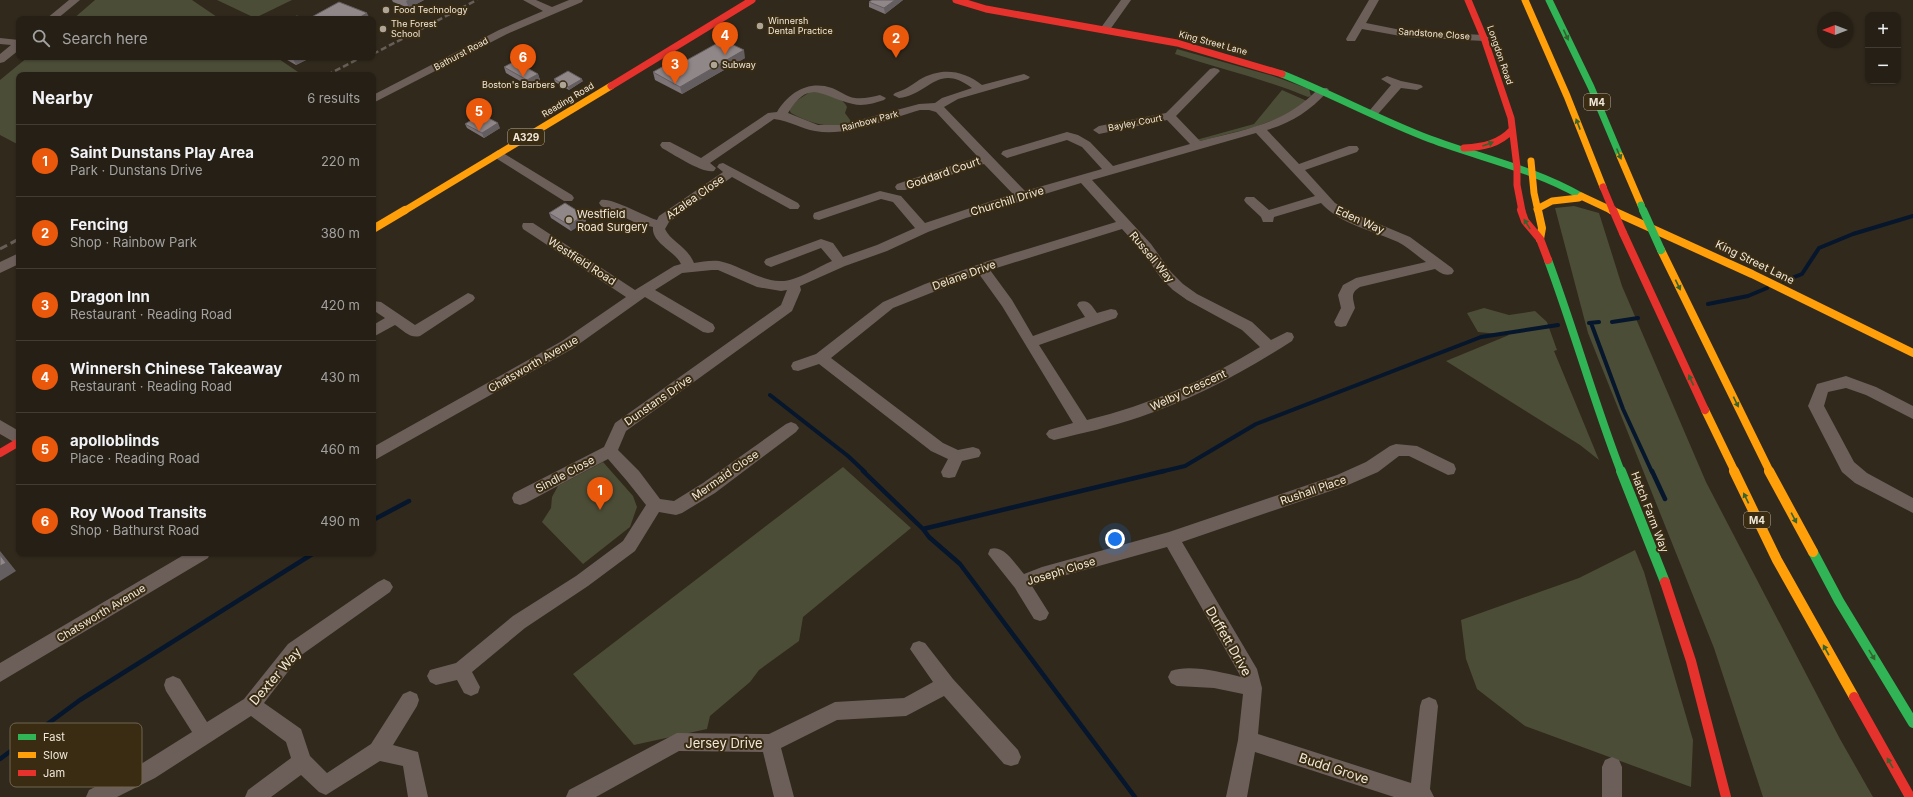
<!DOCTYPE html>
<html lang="en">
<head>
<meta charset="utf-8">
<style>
	body { margin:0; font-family:Inter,sans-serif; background:#312c22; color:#f1f3f6 }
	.controls { position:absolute; right:12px; top:12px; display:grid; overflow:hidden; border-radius:8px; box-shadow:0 1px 3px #0004 }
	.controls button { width:36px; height:36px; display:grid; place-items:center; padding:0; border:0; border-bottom:1px solid #423d34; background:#251f15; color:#f1f3f6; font:20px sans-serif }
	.compass { position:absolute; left:1817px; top:12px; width:36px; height:36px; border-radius:50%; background:#251f15; box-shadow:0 1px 3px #0004; rotate:270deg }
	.you { position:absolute; left:1115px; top:539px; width:14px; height:14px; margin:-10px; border:3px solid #fff; border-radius:50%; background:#1a73e8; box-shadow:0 0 0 6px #1a73e833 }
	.badge { display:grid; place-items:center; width:26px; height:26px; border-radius:50%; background:#ea580c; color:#fff; font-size:13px; font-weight:700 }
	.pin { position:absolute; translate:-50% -33px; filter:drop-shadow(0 1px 2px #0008) }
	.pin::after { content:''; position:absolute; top:21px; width:14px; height:12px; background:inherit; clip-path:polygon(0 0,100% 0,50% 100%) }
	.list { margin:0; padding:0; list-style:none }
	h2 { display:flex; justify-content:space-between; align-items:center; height:52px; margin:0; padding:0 16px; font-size:17px }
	h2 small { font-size:13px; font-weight:400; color:#a3a2a0 }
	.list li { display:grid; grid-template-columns:26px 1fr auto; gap:12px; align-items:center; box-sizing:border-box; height:72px; padding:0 16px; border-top:1px solid #423d34 }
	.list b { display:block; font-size:15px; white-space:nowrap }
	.list p { margin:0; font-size:13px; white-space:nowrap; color:#a3a2a0 }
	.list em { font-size:13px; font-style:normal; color:#a3a2a0 }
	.icon { flex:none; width:22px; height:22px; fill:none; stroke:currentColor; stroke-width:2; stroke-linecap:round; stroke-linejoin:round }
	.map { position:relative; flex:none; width:1913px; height:797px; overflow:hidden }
	.search { position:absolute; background:#251f15; box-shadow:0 1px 3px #0004; left:16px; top:16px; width:360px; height:44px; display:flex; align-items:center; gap:10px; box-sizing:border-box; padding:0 14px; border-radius:8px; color:#a3a2a0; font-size:15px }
	.panel { position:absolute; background:#251f15; box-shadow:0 1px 3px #0004; left:16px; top:72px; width:360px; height:484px; border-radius:8px }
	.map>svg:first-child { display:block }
	.green { fill:#4b4d37 }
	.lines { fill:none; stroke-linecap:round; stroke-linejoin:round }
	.stream-far1 { stroke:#06162c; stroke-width:4 }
	.stream { stroke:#06162c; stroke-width:4.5 }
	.street { fill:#6c5f5a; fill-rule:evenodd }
	.fast-far2 { stroke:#30b455; stroke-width:7 }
	.fast-far1 { stroke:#30b455; stroke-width:8 }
	.fast { stroke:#30b455; stroke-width:10 }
	.slow-far2 { stroke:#ff9f0a; stroke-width:7 }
	.slow-far1 { stroke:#ff9f0a; stroke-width:8 }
	.slow { stroke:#ff9f0a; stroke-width:10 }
	.jam-far2 { stroke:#e5322d; stroke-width:7 }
	.jam-far1 { stroke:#e5322d; stroke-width:8 }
	.jam { stroke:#e5322d; stroke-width:10 }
	.rail-far1 { stroke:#675f57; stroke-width:2.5; stroke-dasharray:6 3; stroke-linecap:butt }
	.rail { stroke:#675f57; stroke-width:3; stroke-dasharray:8 4; stroke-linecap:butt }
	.fast-bridge-far1 { stroke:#30b455; stroke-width:7 }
	.fast-bridge { stroke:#30b455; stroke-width:8 }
	.jam-bridge-far1 { stroke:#e5322d; stroke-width:7 }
	.jam-bridge { stroke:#e5322d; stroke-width:8 }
	.wall { fill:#7c7476 }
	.shaded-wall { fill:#655e60 }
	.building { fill:#908789; stroke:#655e60 }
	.oneway { fill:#36622d }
	.poi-dot { fill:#aea597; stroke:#3a2c13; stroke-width:1.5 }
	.labels { text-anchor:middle; stroke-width:4; stroke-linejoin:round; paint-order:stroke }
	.far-poi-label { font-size:9px; fill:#f1e8d9; stroke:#3a2c13; text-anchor:start }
	.far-street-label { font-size:9px; fill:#f1e8d9; stroke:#3a2c13 }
	.shield { fill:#3a2c13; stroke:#bab09e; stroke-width:1 }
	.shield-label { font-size:10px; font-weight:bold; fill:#f1e8d9 }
	.street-label { font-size:11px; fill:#f1e8d9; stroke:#3a2c13 }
	.poi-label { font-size:11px; fill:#f1e8d9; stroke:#3a2c13; text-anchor:start }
	.near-street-label { font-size:13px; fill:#f1e8d9; stroke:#3a2c13 }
	.key { fill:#3a2c13; stroke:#71644e; stroke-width:1 }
	.key-label { font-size:11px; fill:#f1e8d9 }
</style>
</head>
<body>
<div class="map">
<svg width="1913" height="797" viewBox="0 0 1913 797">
	<rect width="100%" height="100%" fill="#31291c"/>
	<path class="green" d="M95,0H192L220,19H73Z
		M217,0H292L255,18Z
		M1177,49L1273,76L1309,89L1311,96L1308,97C1265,79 1220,69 1175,54Z
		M28,57H276L301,74L19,75V145L0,135V80Z
		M1282,90L1307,101L1292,113L1255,127L1200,141L1196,140L1254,124Z
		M810,92C821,92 842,95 847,107L845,113L853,124C829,129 812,124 791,113L789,109L796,101Z
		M1574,206L1599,213L1622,286L1706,482L1840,739L1873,797H1763L1714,648L1588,333L1555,208Z
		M1484,308L1509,315L1535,311L1547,322L1557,350L1554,351L1599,460L1580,445L1446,361L1509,335L1478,332L1467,313Z
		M603,462L633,496L637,507L630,527L583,564L542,522L551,508L552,497L558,486Z
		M843,467L911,528L803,617L799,641L759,670L750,682L710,716L707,729L634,745L573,674Z
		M1635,550L1644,572L1693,740L1691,787L1525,726L1477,689L1466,659L1461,620L1579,578Z"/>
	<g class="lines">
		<path class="stream-far1" d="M1784,281L1802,274L1819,248L1853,234L1913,216
			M1708,304L1748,296L1767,288
			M1612,322L1638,318
			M1589,323L1599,322
			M1591,323L1623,409L1652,472
			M770,395L848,456L865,472
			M1160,472L1185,466L1256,424L1481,337L1558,325"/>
		<path class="stream" d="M863,471L923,529L929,537L960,564L1135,797
			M1652,471L1665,499
			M373,520L409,501
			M923,529L1164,471
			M0,759L80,700L314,553"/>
		<path class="street" d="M69,0H80L57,19H46Z
			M523,0H536L552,7L569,0H583L582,2L507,34L373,103V95L499,30L543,11Z
			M1121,0H1131L1109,31H1101L1100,29Z
			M1369,0H1379L1366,23L1406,31L1484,35L1489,38L1484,41L1406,37L1362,29L1355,41H1347L1346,39Z
			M0,38L19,40V50L4,62L0,63V54L11,45L0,44Z
			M1214,68L1218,69L1220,71L1218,73L1176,116L1200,141C1246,129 1286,124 1319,88H1327L1329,90L1327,92C1310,111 1291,123 1267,130L1299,164L1349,146H1357L1359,149L1357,152L1305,170L1335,203L1355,214L1410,237L1452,268L1454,271L1452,274C1444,276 1441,273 1435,269L1360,287C1350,293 1353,298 1355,308L1346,326L1341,327L1336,326L1334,322L1341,308L1338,295L1343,285L1356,278L1426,262C1417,256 1408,247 1398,242C1373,231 1340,224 1321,203L1274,217L1273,222H1263L1261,217L1246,203L1244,200L1246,197H1254L1269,210L1315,196L1256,133L1092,180L1151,244L1171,272L1183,284L1197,294L1252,322L1271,340L1287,332L1292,333L1294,337L1292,341C1244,372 1194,399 1140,417C1111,427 1083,433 1054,440L1049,438L1046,434L1049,430L1073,423L1002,306L979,274L893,308L831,358L943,443L958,450L973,447L979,449L981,453L979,457L962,461L955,477L949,478L943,477L941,472L948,459L931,451L819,364L798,371L793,370L791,366L793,362L816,354L883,302L925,284L988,261L1116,222L1081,183L966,218L928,232L887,251L845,266L800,286L801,290L792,311L626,431L618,450L639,471L660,499L674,501L703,483L786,424L791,422L796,424L799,428L796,432L715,493L682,513L676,515L659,512L635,551L588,586L525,628L472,672L480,687L478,693L471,696L464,693L457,680L436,685L430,682L427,676L430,670L456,663L513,616L576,576L623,541L646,505L627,481L608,459L526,503L520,505L514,503L512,498L514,493L604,447L615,423L781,305L787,290L781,291L757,287L718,270H712L682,273L655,290L713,324L715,328L713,332L708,333L703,332L645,297L572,349L373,461V447L562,341L626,297L523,229L522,226L523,223H533L635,290L674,266L681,264C675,251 651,243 653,227L636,223L601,206L599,203L601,200C611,197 644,216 657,220L659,216L723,172L717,167L719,164L723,163L798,203L800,206L798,209H790L732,177L669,222L665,229C671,242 687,246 694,263C702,262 710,260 719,261C740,265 757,280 780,281C795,282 818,267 832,261L821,248L771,267L766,265L764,262L766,259L821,239L833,243L843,257L877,245L915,228L893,202L881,199L819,220L814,219L813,216L814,213L880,191L901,196L925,223L1013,194L984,164L905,190H897L895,187L897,184L978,157L936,112L929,110H920C888,119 848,137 815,131C801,129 791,121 774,119L710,163L716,168L714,171C703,174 673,154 662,148L660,145L662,142H670L701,158L768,113L777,112C789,92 809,80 832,88C840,91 847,97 855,98C863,99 872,97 880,95L886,98L884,100C874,103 863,107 853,104C825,99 810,76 788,113L818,125H841L919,104L935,103L942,98L972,88C938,62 930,94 899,98L893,95L895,93C905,90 910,86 919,80C941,67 963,70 982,85L1024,74L1030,77L1028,79L958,99L944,107L1025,191L1102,169L1082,147L1067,140L1007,158L1001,154L1003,151L1067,132L1078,135L1090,142L1113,166L1190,144L1167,120L1099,134L1093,130L1099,126L1166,113L1210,69ZM1122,229L1141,250L1161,278L1173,290L1187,300L1242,330L1260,347C1206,380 1149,405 1087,420L1039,345L1116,318L1118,314L1116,310L1111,309L1097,313C1092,306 1089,299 1079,302L1077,305L1085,317L1033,336L1012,300L990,270Z
			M1387,76L1401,81L1421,85L1423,87L1417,90L1401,88L1378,114H1370L1368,112L1370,110L1391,85L1381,79Z
			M498,150L572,195L574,198L572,201H564L494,157L492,154Z
			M19,253V264L0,273V262Z
			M468,293L473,295L475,298L473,301L420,336C410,339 403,330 395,325L373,337V325L385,318L373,310V301L381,302L415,325Z
			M1846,376L1876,387L1913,406V419L1866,395L1846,388L1828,392L1824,406L1854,462L1867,473L1913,498V513L1855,483L1842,472L1808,406L1817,384Z
			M0,420L19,431V445L0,434Z
			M1396,444L1417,446L1454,464L1456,469L1454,474L1448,475L1409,456H1399L1378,472L1348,485L1182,542L1257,669L1262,688L1258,734L1411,783L1420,706L1422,700L1429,697L1436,700L1438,706L1430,789L1434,797H1394L1255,752L1247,797H1226L1238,740L1243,694L1214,688L1177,686L1171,683L1168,677L1171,671C1189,664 1221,672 1241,677L1167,547L1045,581L1032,586L1049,613L1046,619L1040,621L1034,619L1015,588L988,554L990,549C1004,544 1015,564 1024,574L1042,567L1169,532L1337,475L1366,462L1390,446Z
			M187,553H210L208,558L0,682V663Z
			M384,579L390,582L393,587L390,592L300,656L264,703L301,729L310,756L327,773L371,744L403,694L410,691L417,694L419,700L417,706L393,745L418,752L428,797H408L403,766L380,761L326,795L319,792L301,775L271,797H245L248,790L291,758L286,742L251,716L155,778L117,797H86L89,790L141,764L192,732L166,691L164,685L166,679L173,676L180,679L207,722L244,699L288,644L378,582Z
			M919,641L925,643L953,679L1018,750L1021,757L1018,764L1011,766L1004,764L944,696L906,716L837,720L781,748L794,797H774L763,752L679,751L596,797H566L569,790L677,733L769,734L835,702L904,698L933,682L910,649L913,643Z
			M1612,757L1619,760L1622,767V797H1602V767L1605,760Z"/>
		<path class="fast-far2" d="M1549,0L1591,87L1620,156
			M1282,74C1332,94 1380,120 1430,139C1481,158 1534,169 1581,196"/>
		<path class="fast-far1" d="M1548,260C1574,330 1594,402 1621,472"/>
		<path class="fast" d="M1621,471L1665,582
			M1813,552L1839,601L1913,723"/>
		<path class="slow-far2" d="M1525,0L1567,96L1603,187
			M1620,156L1641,205
			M1531,161L1534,193L1538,211
			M1581,196L1613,211
			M1537,209L1552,201L1579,198
			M404,211L611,86"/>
		<path class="slow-far1" d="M1538,210L1542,228L1540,239
			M1611,210L1752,274L1913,353
			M373,229L405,210
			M1661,250L1770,472
			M1705,410L1735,472"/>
		<path class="slow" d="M1734,471L1777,560L1854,697
			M1769,471L1813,552"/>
		<path class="jam-far2" d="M956,0L986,9L1177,43L1282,74
			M1468,0L1484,38L1511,118L1517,167V185L1522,211
			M611,86L752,0
			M1464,148C1483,147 1499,144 1512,130"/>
		<path class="jam-far1" d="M1521,210L1525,221L1540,239L1548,260
			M1623,233L1705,410
			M0,453L19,442"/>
		<path class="jam" d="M1665,582L1691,661L1726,797
			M1854,697L1910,797"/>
		<path class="rail-far1" d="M373,54L477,0
			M327,75L362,57"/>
		<path class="rail" d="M0,249L19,239"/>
		<path class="fast-bridge-far1" d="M1641,205L1643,211"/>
		<path class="fast-bridge" d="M1643,210L1661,250"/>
		<path class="jam-bridge-far1" d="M1603,187L1613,211"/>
		<path class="jam-bridge" d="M1613,210L1623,233"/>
	</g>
	<path class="wall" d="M392,0H424L409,8L393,2Z
		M872,0H903L885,14L869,7V2Z
		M282,57H312L296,65Z
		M745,58L682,94L655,80L653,72L678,65Z
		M504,67L538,74L540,80L529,86L506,73Z
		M554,79L583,81L569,90L555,82Z
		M465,124L500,128L484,138L467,128Z
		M549,213L584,215L586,221L571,231L551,218Z"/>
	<path class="shaded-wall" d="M408,0H424L409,8L406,1Z
		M895,0H903L885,14L884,8Z
		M367,13L370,19H357Z
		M744,50L745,58L682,94L680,87Z
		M292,57H312L296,65Z
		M538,74L540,80L529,86L527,80Z
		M582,79L583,81L569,90L568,87Z
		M498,123L500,128L484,138L482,133Z
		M584,215L586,221L571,231L569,225Z
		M0,551L16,571L0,581Z"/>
	<path class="building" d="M872,0H895L884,8L869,2Z
		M339,2L367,13L357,19H308Z
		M297,16L303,19H290Z
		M723,40L744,50L680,87L653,72L671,62L678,65Z
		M515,61L538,74L527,80L504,67Z
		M568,71L582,79L568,87L554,79Z
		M481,114L498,123L482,133L465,124Z
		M565,203L584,215L569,225L549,213Z
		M0,555L6,563L0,566Z"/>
	<defs><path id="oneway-solid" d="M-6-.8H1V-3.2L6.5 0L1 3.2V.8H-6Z"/></defs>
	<g class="oneway">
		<use href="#oneway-solid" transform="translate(1566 35) rotate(65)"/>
		<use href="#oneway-solid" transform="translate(1578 124) rotate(-111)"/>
		<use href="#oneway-solid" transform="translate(1488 144) rotate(-20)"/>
		<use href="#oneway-solid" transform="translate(1619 154) rotate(67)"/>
		<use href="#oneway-solid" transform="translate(1527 224) rotate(-122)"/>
		<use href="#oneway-solid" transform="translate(1678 285) rotate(64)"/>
		<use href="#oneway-solid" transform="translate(1691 380) rotate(-115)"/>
		<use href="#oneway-solid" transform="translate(1736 402) rotate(64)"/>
		<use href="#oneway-solid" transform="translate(1746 498) rotate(-116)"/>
		<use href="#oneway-solid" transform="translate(1794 518) rotate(62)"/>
		<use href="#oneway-solid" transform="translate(1826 650) rotate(-119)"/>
		<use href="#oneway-solid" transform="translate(1872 655) rotate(59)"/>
		<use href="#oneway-solid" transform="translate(1890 763) rotate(-120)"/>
	</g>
	<g class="poi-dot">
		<circle cx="386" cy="10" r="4"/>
		<circle cx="760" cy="26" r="4"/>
		<circle cx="383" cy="29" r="4"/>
		<circle cx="714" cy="65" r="4"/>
		<circle cx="563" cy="85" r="4"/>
		<circle cx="569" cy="220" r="4"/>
	</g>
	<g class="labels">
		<g class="far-poi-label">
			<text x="394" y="13">Food Technology</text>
			<text x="768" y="24">Winnersh<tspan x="768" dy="10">Dental Practice</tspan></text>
			<text x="391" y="27">The Forest<tspan x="391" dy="10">School</tspan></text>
			<text x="722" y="68">Subway</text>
			<text x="555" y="88" text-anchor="end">Boston's Barbers</text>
		</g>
		<g class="far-street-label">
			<text transform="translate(1434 34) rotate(4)" y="3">Sandstone Close</text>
			<text transform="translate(1213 43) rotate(15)" y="3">King Street Lane</text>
			<text transform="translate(461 54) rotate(-28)" y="3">Bathurst Road</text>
			<text transform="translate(1500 55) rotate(71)" y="3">Longdon Road</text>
			<text transform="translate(568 100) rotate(-31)" y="3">Reading Road</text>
			<text transform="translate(870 121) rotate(-15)" y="3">Rainbow Park</text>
			<text transform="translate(1135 123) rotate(-11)" y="3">Bayley Court</text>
		</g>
		<g class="shield">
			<rect x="1584" y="94" width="26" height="16" rx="3"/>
			<rect x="508" y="129" width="36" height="16" rx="3"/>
			<rect x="1744" y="512" width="26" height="16" rx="3"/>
		</g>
		<g class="shield-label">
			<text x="1597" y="106">M4</text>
			<text x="526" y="141">A329</text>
			<text x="1757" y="524">M4</text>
		</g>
		<g class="street-label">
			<text transform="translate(943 173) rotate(-19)" y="4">Goddard Court</text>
			<text transform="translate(695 197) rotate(-35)" y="4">Azalea Close</text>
			<text transform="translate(1007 201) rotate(-17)" y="4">Churchill Drive</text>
			<text transform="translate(1360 220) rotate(24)" y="4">Eden Way</text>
			<text transform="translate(1152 257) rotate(50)" y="4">Russell Way</text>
			<text transform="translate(582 261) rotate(33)" y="4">Westfield Road</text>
			<text transform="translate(1755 262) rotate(26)" y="4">King Street Lane</text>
			<text transform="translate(964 275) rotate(-20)" y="4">Delane Drive</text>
			<text transform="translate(533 364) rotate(-30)" y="4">Chatsworth Avenue</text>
			<text transform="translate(1188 390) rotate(-25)" y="4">Welby Crescent</text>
			<text transform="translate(658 400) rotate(-35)" y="4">Dunstans Drive</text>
			<text transform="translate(565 474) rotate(-28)" y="4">Sindle Close</text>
			<text transform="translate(725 475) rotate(-35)" y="4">Mermaid Close</text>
			<text transform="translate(1313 490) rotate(-19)" y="4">Rushall Place</text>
			<text transform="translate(1650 512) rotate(69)" y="4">Hatch Farm Way</text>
			<text transform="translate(1061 571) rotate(-17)" y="4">Joseph Close</text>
			<text transform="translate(101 613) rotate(-31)" y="4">Chatsworth Avenue</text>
		</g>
		<g class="poi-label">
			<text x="577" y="218">Westfield<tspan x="577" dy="13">Road Surgery</tspan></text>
		</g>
		<g class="near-street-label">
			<text transform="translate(1229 641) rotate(60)" y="5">Duffett Drive</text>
			<text transform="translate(275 676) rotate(-49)" y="5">Dexter Way</text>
			<text x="724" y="748">Jersey Drive</text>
			<text transform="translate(1334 768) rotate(18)" y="5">Budd Grove</text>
		</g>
	</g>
	<rect x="10" y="723" width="132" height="64" rx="6" class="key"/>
	<rect x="18" y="734" width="18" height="6" fill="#30b455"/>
	<rect x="18" y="752" width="18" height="6" fill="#ff9f0a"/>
	<rect x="18" y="770" width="18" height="6" fill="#e5322d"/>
	<g class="key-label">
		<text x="43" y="741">Fast</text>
		<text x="43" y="759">Slow</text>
		<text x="43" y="777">Jam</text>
	</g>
</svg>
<div class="controls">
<button>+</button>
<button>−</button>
</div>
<svg class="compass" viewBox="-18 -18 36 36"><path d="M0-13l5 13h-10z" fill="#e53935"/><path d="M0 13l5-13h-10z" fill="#a3a2a0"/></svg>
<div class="you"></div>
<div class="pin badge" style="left:600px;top:510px">1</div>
<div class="pin badge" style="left:896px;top:58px">2</div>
<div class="pin badge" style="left:675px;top:84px">3</div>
<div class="pin badge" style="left:725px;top:55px">4</div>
<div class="pin badge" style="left:479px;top:131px">5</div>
<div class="pin badge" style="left:523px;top:77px">6</div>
<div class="search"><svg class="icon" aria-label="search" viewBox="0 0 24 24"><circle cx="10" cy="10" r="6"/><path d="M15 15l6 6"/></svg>Search here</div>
<section class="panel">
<h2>Nearby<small>6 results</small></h2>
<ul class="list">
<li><span class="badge">1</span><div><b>Saint Dunstans Play Area</b><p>Park · Dunstans Drive</p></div><em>220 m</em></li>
<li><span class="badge">2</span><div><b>Fencing</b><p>Shop · Rainbow Park</p></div><em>380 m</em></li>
<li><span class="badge">3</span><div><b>Dragon Inn</b><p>Restaurant · Reading Road</p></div><em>420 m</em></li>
<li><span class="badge">4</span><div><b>Winnersh Chinese Takeaway</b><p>Restaurant · Reading Road</p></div><em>430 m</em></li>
<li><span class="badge">5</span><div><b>apolloblinds</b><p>Place · Reading Road</p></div><em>460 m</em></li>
<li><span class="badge">6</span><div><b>Roy Wood Transits</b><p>Shop · Bathurst Road</p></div><em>490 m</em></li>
</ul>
</section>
</div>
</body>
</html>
